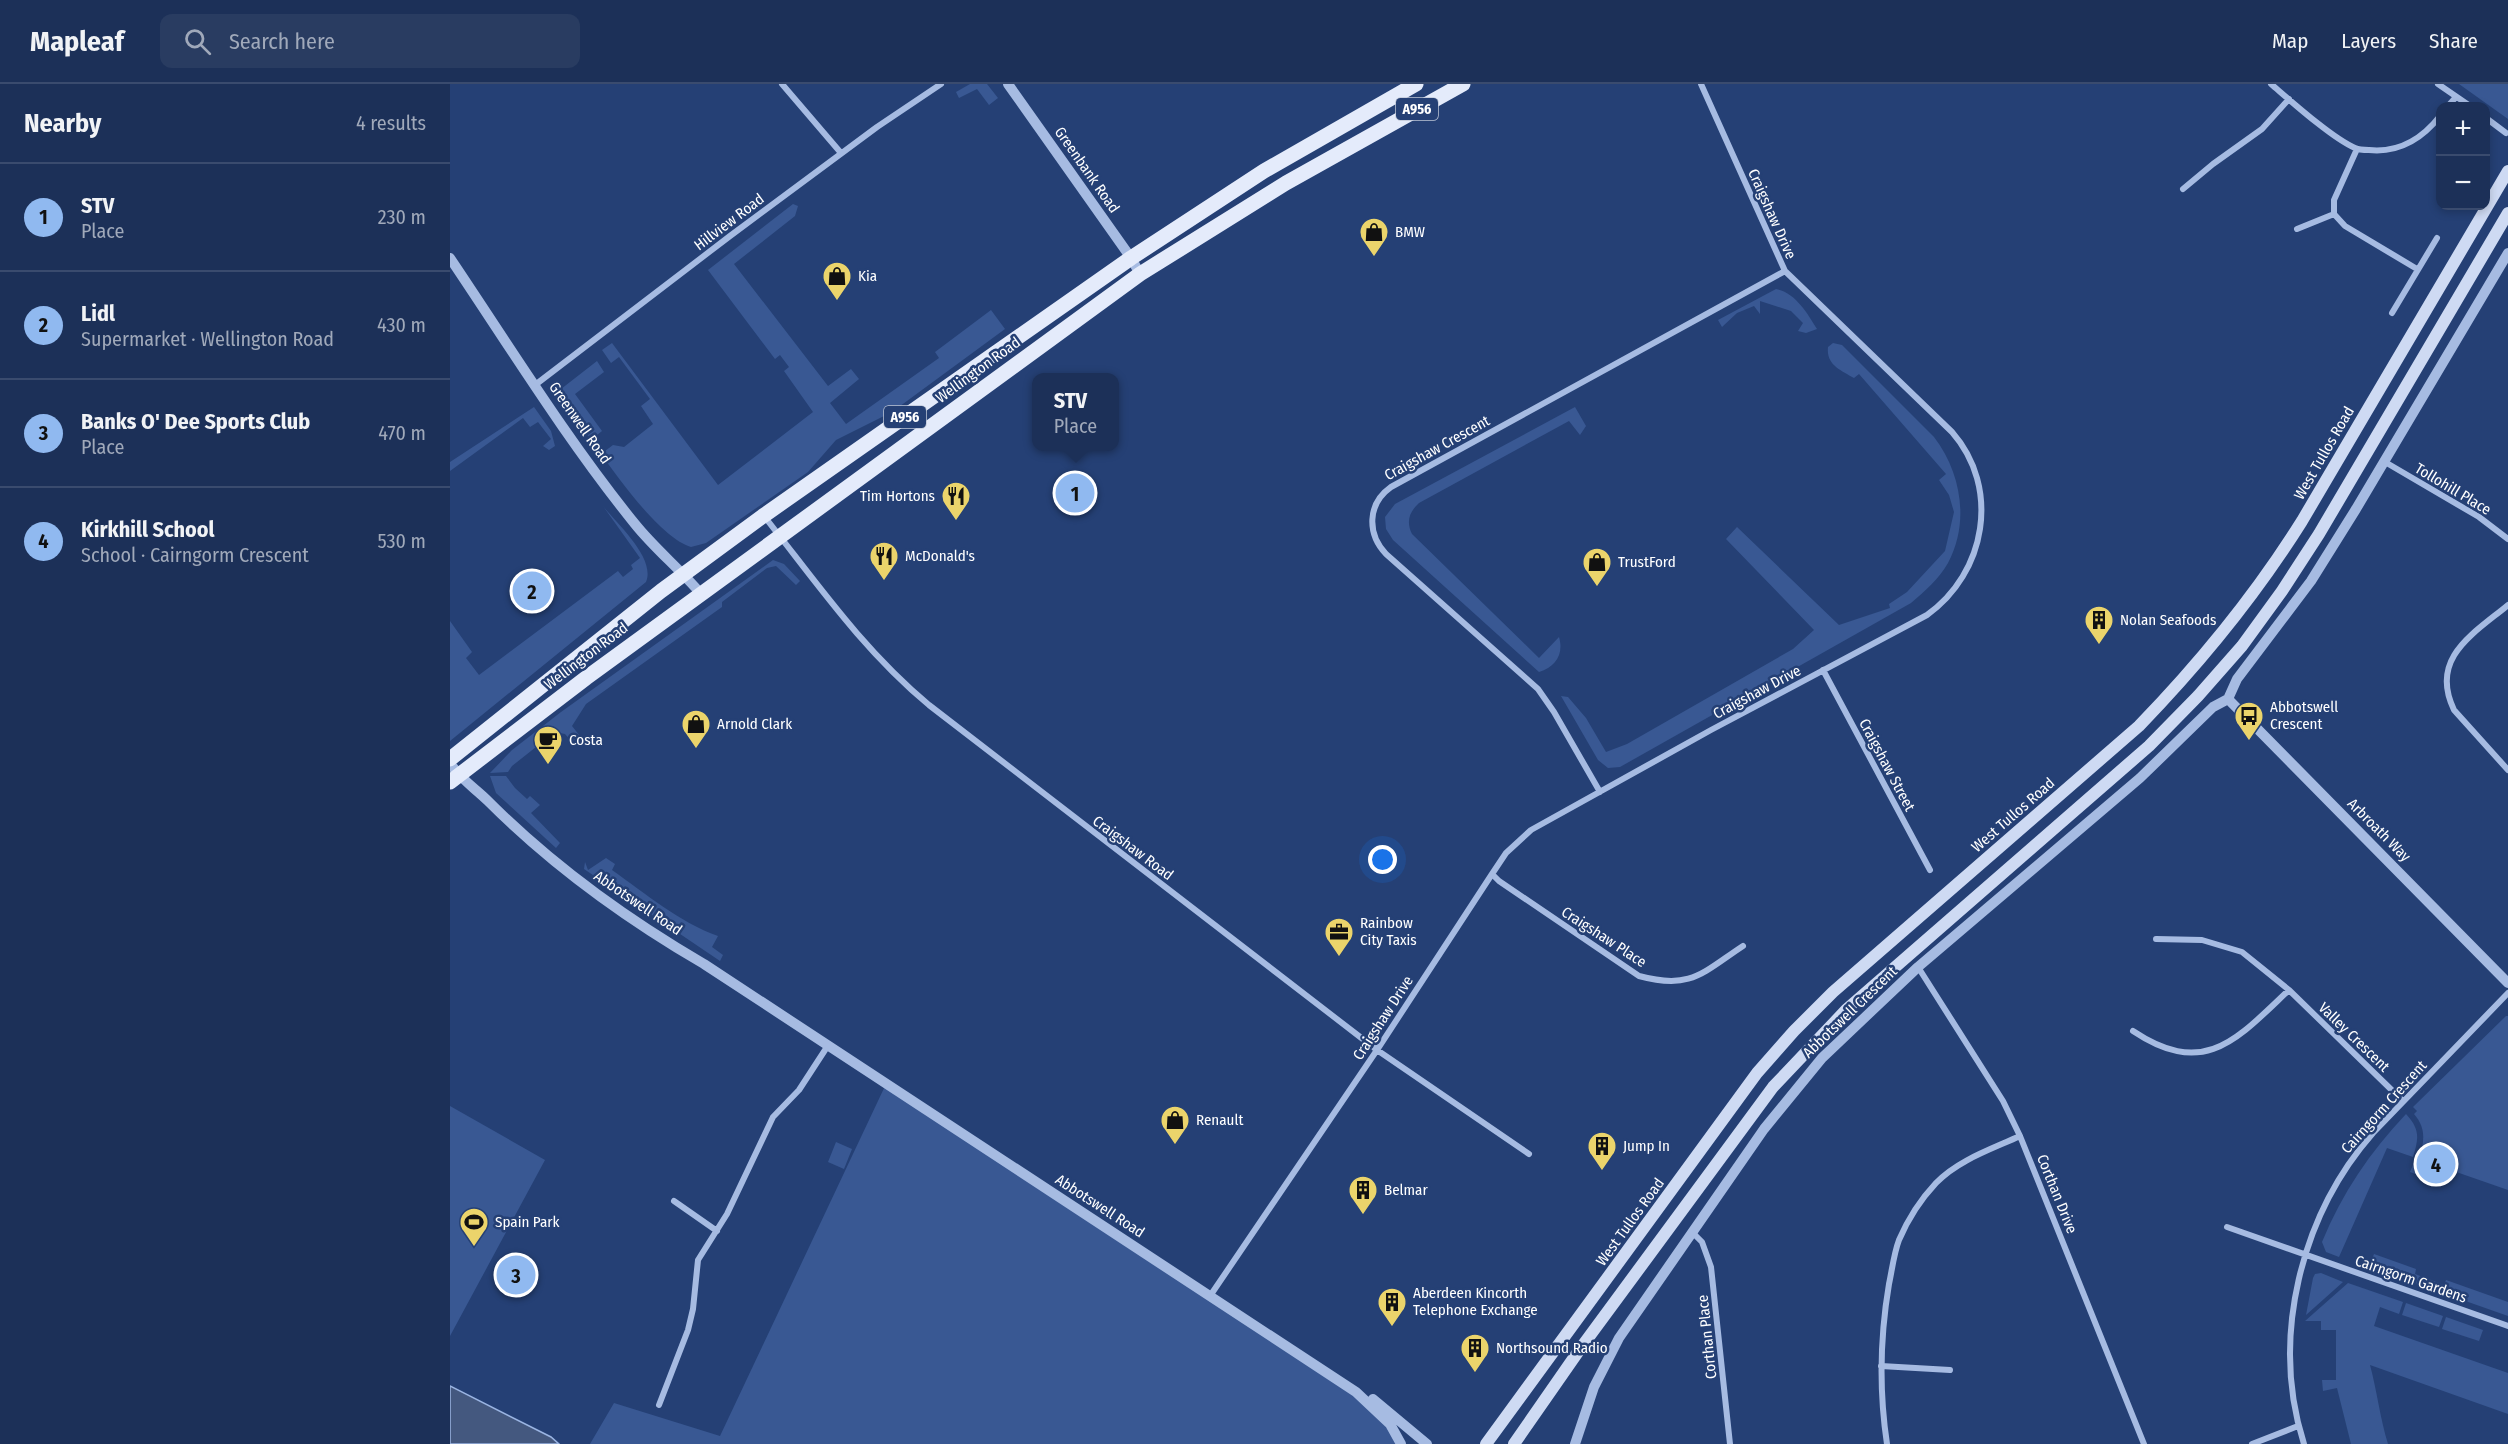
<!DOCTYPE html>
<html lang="en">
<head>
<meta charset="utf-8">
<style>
	body { margin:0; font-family:"Fira Sans Condensed",sans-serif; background:#293c61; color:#f1f3f6 }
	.controls { position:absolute; right:18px; top:18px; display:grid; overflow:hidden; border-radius:12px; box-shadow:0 3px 9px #0003 }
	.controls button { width:54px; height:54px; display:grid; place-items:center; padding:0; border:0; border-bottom:2px solid #3a4b6e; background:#1c3058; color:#f1f3f6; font:30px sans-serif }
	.you { position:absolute; left:933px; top:776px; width:21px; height:21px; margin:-15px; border:4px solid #fff; border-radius:50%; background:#1a73e8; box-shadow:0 0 0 9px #1a73e833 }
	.badge { display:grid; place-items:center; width:39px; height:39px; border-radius:50%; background:#90b9f0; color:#111; font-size:20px; font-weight:700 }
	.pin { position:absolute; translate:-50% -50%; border:3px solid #fff; box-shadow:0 2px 6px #0006 }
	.popup { position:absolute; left:582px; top:289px; width:87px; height:78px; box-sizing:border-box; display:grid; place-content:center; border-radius:12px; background:#1c3058; filter:drop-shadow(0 2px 4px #0005); font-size:20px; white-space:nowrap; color:#a0a9ba }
	.popup b { font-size:22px; color:#f1f3f6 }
	.popup::after { content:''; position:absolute; left:50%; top:100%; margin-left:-12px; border:12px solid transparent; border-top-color:#1c3058 }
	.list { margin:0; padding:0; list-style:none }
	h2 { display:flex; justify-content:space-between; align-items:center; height:78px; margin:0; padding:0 24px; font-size:26px }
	h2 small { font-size:20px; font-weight:400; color:#a0a9ba }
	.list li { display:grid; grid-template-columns:39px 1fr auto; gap:18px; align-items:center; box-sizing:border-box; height:108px; padding:0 24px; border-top:2px solid #3a4b6e }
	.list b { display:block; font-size:22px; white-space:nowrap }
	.list p { margin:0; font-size:20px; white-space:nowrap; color:#a0a9ba }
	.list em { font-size:20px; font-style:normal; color:#a0a9ba }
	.icon { flex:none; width:33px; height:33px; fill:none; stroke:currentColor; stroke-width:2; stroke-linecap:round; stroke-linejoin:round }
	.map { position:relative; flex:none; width:2058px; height:1360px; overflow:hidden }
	header { display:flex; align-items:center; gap:36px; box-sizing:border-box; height:84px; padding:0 30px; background:#1c3058; border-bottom:2px solid #3a4b6e }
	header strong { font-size:28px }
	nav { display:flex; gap:33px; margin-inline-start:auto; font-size:21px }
	.search { width:420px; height:54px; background:#293c61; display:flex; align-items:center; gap:15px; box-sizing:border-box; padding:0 21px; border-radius:12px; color:#a0a9ba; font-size:22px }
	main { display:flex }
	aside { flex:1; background:#1c3058 }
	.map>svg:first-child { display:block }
	.green { fill:#395893 }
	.water { fill:#44587f; stroke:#9ab4e2; stroke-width:1.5 }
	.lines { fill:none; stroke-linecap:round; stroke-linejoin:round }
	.minor { stroke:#a6bbe2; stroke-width:6 }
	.tertiary { stroke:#a6bbe2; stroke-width:10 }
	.secondary { stroke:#cedaf3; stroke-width:12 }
	.primary { stroke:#e4ebfb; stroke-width:15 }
	.labels { text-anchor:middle; stroke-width:5; stroke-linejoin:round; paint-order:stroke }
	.shield { fill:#254075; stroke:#bec6d6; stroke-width:1.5 }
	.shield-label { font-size:14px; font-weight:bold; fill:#fff }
	.street-label { font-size:15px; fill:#fff; stroke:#254075 }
	.poi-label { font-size:15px; fill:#fff; stroke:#254075; text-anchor:start }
</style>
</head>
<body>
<header>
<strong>Mapleaf</strong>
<div class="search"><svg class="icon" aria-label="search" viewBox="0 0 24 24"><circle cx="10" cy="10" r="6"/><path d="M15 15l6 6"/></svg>Search here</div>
<nav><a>Map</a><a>Layers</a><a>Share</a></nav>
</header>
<main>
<aside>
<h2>Nearby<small>4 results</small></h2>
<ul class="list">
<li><span class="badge">1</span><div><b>STV</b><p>Place</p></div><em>230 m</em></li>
<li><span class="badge">2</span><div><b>Lidl</b><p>Supermarket · Wellington Road</p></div><em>430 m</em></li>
<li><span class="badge">3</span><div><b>Banks O' Dee Sports Club</b><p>Place</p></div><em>470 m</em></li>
<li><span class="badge">4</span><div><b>Kirkhill School</b><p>School · Cairngorm Crescent</p></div><em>530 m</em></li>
</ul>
</aside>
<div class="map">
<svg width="2058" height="1360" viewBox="0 0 2058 1360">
	<rect width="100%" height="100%" fill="#254075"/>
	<path class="green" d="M520,0H537L548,14L539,21L527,5L509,14L506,8Z
		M2009,0H2058V35Z
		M343,120L348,122L345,132L284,180L378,302L401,285L409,295L380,319L396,340L489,274L485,268L541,226L555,245L442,328L386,356L358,388L256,459L241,463C211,454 169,395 151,370L163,361L174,363L203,340L191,322L200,315L169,273L161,279L152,266L162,259L268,401L363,328L334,287L339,283L330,271L325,275L258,186Z
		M1326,205C1345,208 1358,230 1367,245L1356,249L1348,247L1353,239L1341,227L1310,217V230L1304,222L1287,229L1272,243L1268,236Z
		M1383,259L1392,261L1484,353C1511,388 1520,438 1498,479C1489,495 1475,507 1461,519L1170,683L1158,684L1148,676L1111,612L1118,613L1136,634L1156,668L1177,660L1343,565L1364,546L1276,455L1287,443L1389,541L1440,524L1439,520L1457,508L1495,467L1504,428L1499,411L1489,396L1496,390L1409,290L1404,294C1391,286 1376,281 1378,263Z
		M147,277L154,288L125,310L152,347L141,356L111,315V305Z
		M84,323L101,347L105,362L99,366L93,362L101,355L88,338L80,343L73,334L0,387V378Z
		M1125,323L1136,342L1130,351L1119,337L969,419C959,428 956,438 962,450L1089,574L1109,553C1114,570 1106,583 1089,588L943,456L936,445L935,433L945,420Z
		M153,422C167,440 206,474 196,498L0,657V537L22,568L16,574L29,591L168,487L173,493L183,485L181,481L190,474Z
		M323,476L334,480L350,497L346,501L326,482L317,484L272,518V523L136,620L122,642L130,652L122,658L115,650L105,648L62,682L58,688L40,689L62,666L111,628Z
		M40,692H56L65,704L77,715L80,712L90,721L81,729L110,759L106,764L46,709Z
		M156,774L165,780L162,786C196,810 229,838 268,852L262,863L273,871L270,877L134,785L135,778L138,786Z
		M2056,932H2058V1106L1969,1075C1974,1058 1977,1045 1964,1030L1967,1027L1963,1023Z
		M436,1000L906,1308L951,1360H140L164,1319L270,1352Z
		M0,1022L95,1076L0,1252Z
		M1956,1030C1970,1045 1969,1054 1963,1073L1937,1064L1889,1173L1876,1168L1872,1158C1892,1109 1920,1068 1956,1030Z
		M386,1058L402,1065L394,1085L378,1078Z
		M1965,1076L2000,1089L1996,1101L1960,1088Z
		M1924,1170L1966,1185L1965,1190L1994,1201L1996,1196L2058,1218V1232L1919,1183Z
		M1871,1189L1893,1198L1856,1231L1863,1194L1865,1190Z
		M1898,1199L1953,1218L1949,1230L1930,1223L1924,1242L2058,1289V1330L1920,1281C1927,1307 1930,1334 1938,1360H1901L1887,1304L1873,1307L1872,1296H1886V1246H1871V1237H1855Z
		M1956,1219L1993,1232L1989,1243L1952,1231Z
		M1996,1233L2033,1246L2029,1257L1992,1245Z"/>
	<path class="water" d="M0,1302L101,1353L109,1360H0Z"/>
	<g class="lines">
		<path class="minor" d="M332,0L391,69
			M1821,0C1842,18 1882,54 1905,64C1909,66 1915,66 1919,66C1949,69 1972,55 1990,32
			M1988,0L2020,22
			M1998,22L2006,13
			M2036,34L2056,49
			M1907,65L1884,116V130L1895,142L1967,185
			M1733,105L1763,80L1812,45L1839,15
			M1847,145L1884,130
			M1942,229L1987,154
			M85,301L280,152L427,43L491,0
			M1935,378L2029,433L2058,455
			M314,432C367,499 412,565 479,621L927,966L1079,1070
			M2058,521C2023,550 1979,574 2004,626L2058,686
			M1373,586L1480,786
			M1150,708L1104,628L1088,605L936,470C917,450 917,420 941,403L1335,187
			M1042,790L1049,797L1189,892C1241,906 1252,889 1293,862
			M1706,855L1752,856L1792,868L1839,906L1953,1017
			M1468,883L1553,1017L1570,1052L1694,1360
			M1683,947C1755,995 1787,955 1839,906
			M224,1117L267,1147
			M1777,1143L2058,1242
			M1243,1149L1252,1158L1261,1183L1280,1360
			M760,1212L927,966L1042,790L1056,769L1081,746L1261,646L1477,531C1536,489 1551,404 1502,348L1335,187L1251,0
			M1431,1282L1500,1286
			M209,1321L238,1246L243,1225L248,1176L277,1130L323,1033L349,1006L377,963
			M1437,1360C1429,1307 1430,1253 1439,1200C1442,1186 1444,1169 1449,1156C1458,1135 1471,1115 1486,1099C1508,1076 1542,1065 1570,1052
			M1802,1360L1848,1342
			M1854,1360C1820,1254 1851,1131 1923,1049L2058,909"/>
		<path class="tertiary" d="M558,0L681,174L690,190
			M0,174C60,263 117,356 185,440C205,465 230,485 251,510
			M1778,615L2058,899
			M0,679C10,695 25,704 38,717C103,782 175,834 254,880L906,1308L940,1340L951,1360
			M923,1315L977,1360
			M1125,1360L1144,1303L1169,1254L1314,1045L1372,974L1468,883L1690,694L1763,623L1778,615L1787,595L1861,497L1906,425L2058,169"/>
		<path class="secondary" d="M1036,1360L1307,989L1344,947L1383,908L1689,642C1750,579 1805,512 1852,437L2058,87
			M1064,1360L1130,1265L1323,1003L1397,925L1699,662L1748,612L1792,562L1832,507L1869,450L2058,129"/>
		<path class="primary" d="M0,675L211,507L313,432L681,174L814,87L966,0
			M0,698L136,594L690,190L836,99L1013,0"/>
	</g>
	<defs>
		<g id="shop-pin" transform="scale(1.5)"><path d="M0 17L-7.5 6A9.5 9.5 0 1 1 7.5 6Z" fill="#ebd46b" stroke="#254075"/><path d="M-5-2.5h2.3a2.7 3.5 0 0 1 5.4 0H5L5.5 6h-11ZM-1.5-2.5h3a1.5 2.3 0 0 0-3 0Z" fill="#111"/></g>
		<g id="restaurant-pin" transform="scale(1.5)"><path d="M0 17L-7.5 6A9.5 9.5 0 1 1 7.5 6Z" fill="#ebd46b" stroke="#254075"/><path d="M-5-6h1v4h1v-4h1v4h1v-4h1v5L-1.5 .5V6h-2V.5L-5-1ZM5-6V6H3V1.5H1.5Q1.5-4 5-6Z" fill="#111"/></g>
		<g id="building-pin" transform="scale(1.5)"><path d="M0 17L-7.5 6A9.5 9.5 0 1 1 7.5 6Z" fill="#ebd46b" stroke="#254075"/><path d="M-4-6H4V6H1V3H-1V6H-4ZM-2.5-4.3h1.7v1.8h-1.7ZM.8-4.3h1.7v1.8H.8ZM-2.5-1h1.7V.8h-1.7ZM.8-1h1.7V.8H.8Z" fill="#111"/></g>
		<g id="bus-pin" transform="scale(1.5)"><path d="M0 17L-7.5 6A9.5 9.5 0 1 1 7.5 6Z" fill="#ebd46b" stroke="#254075"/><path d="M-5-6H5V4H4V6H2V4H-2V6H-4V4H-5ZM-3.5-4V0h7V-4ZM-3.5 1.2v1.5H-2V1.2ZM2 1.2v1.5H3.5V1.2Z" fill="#111"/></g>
		<g id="cafe-pin" transform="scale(1.5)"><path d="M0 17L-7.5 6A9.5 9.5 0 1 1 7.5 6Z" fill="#ebd46b" stroke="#254075"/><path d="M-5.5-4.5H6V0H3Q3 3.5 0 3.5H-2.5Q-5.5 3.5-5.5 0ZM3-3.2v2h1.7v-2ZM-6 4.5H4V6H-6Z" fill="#111"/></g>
		<g id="office-pin" transform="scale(1.5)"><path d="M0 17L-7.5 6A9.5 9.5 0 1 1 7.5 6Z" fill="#ebd46b" stroke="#254075"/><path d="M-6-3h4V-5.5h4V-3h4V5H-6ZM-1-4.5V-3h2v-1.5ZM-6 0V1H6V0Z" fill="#111"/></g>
		<g id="stadium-pin" transform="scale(1.5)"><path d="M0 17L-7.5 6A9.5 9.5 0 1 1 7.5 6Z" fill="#ebd46b" stroke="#254075"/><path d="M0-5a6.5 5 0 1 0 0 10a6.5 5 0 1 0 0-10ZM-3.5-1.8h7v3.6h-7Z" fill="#111"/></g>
	</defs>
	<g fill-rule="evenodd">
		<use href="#shop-pin" x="924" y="148"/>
		<use href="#shop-pin" x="387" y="192"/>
		<use href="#restaurant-pin" x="506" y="412"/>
		<use href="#restaurant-pin" x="434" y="472"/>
		<use href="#shop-pin" x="1147" y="478"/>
		<use href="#building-pin" x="1649" y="536"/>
		<use href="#bus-pin" x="1799" y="632"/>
		<use href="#shop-pin" x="246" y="640"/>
		<use href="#cafe-pin" x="98" y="656"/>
		<use href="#office-pin" x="889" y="848"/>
		<use href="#shop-pin" x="725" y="1036"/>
		<use href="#building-pin" x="1152" y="1062"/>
		<use href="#building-pin" x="913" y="1106"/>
		<use href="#stadium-pin" x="24" y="1138"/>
		<use href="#building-pin" x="942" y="1218"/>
		<use href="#building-pin" x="1025" y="1264"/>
	</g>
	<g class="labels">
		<g class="shield">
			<rect x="946" y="14" width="42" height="22" rx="4.5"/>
			<rect x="434" y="322" width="42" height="22" rx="4.5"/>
		</g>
		<g class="shield-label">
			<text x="967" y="30">A956</text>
			<text x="455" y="338">A956</text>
		</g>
		<g class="street-label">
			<text transform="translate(637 86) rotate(55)" y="5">Greenbank Road</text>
			<text transform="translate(1322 130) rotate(66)" y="5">Craigshaw Drive</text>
			<text transform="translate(279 138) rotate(-37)" y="5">Hillview Road</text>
			<text transform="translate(528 286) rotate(-36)" y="5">Wellington Road</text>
			<text transform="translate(130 339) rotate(55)" y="5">Greenwell Road</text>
			<text transform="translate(987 364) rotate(-29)" y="5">Craigshaw Crescent</text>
			<text transform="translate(1874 369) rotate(-60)" y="5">West Tullos Road</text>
			<text transform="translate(2003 405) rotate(31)" y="5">Tollohill Place</text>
			<text transform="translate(136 572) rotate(-37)" y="5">Wellington Road</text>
			<text transform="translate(1307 608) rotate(-28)" y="5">Craigshaw Drive</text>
			<text transform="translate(1437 681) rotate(62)" y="5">Craigshaw Street</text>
			<text transform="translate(1563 731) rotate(-41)" y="5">West Tullos Road</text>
			<text transform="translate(1929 746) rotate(45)" y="5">Arbroath Way</text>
			<text transform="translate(683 764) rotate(37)" y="5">Craigshaw Road</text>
			<text transform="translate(188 819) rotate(34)" y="5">Abbotswell Road</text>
			<text transform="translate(1154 853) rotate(33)" y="5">Craigshaw Place</text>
			<text transform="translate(1400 928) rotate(-44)" y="5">Abbotswell Crescent</text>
			<text transform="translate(933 934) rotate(-57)" y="5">Craigshaw Drive</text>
			<text transform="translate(1904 953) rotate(44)" y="5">Valley Crescent</text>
			<text transform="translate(1934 1023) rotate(-48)" y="5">Cairngorm Crescent</text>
			<text transform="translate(1607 1110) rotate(68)" y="5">Corthan Drive</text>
			<text transform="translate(650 1122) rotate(33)" y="5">Abbotswell Road</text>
			<text transform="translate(1180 1138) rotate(-54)" y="5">West Tullos Road</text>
			<text transform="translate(1961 1195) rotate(19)" y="5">Cairngorm Gardens</text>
			<text transform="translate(1257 1253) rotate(-96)" y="5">Corthan Place</text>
		</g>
		<g class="poi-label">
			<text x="945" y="153">BMW</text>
			<text x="408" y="197">Kia</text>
			<text x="485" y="417" text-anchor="end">Tim Hortons</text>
			<text x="455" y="477">McDonald's</text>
			<text x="1168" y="483">TrustFord</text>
			<text x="1670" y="541">Nolan Seafoods</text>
			<text x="1820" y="628">Abbotswell<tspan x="1820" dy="17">Crescent</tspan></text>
			<text x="267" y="645">Arnold Clark</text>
			<text x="119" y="661">Costa</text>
			<text x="910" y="844">Rainbow<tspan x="910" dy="17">City Taxis</tspan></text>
			<text x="746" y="1041">Renault</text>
			<text x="1173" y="1067">Jump In</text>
			<text x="934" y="1111">Belmar</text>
			<text x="45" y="1143">Spain Park</text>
			<text x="963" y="1214">Aberdeen Kincorth<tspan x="963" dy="17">Telephone Exchange</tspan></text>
			<text x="1046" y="1269">Northsound Radio</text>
		</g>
	</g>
</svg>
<div class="controls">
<button>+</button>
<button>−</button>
</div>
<div class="you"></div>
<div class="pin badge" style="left:625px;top:409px">1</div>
<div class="popup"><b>STV</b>Place</div>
<div class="pin badge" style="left:82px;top:507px">2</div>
<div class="pin badge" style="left:66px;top:1191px">3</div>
<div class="pin badge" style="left:1986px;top:1080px">4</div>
</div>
</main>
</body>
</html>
